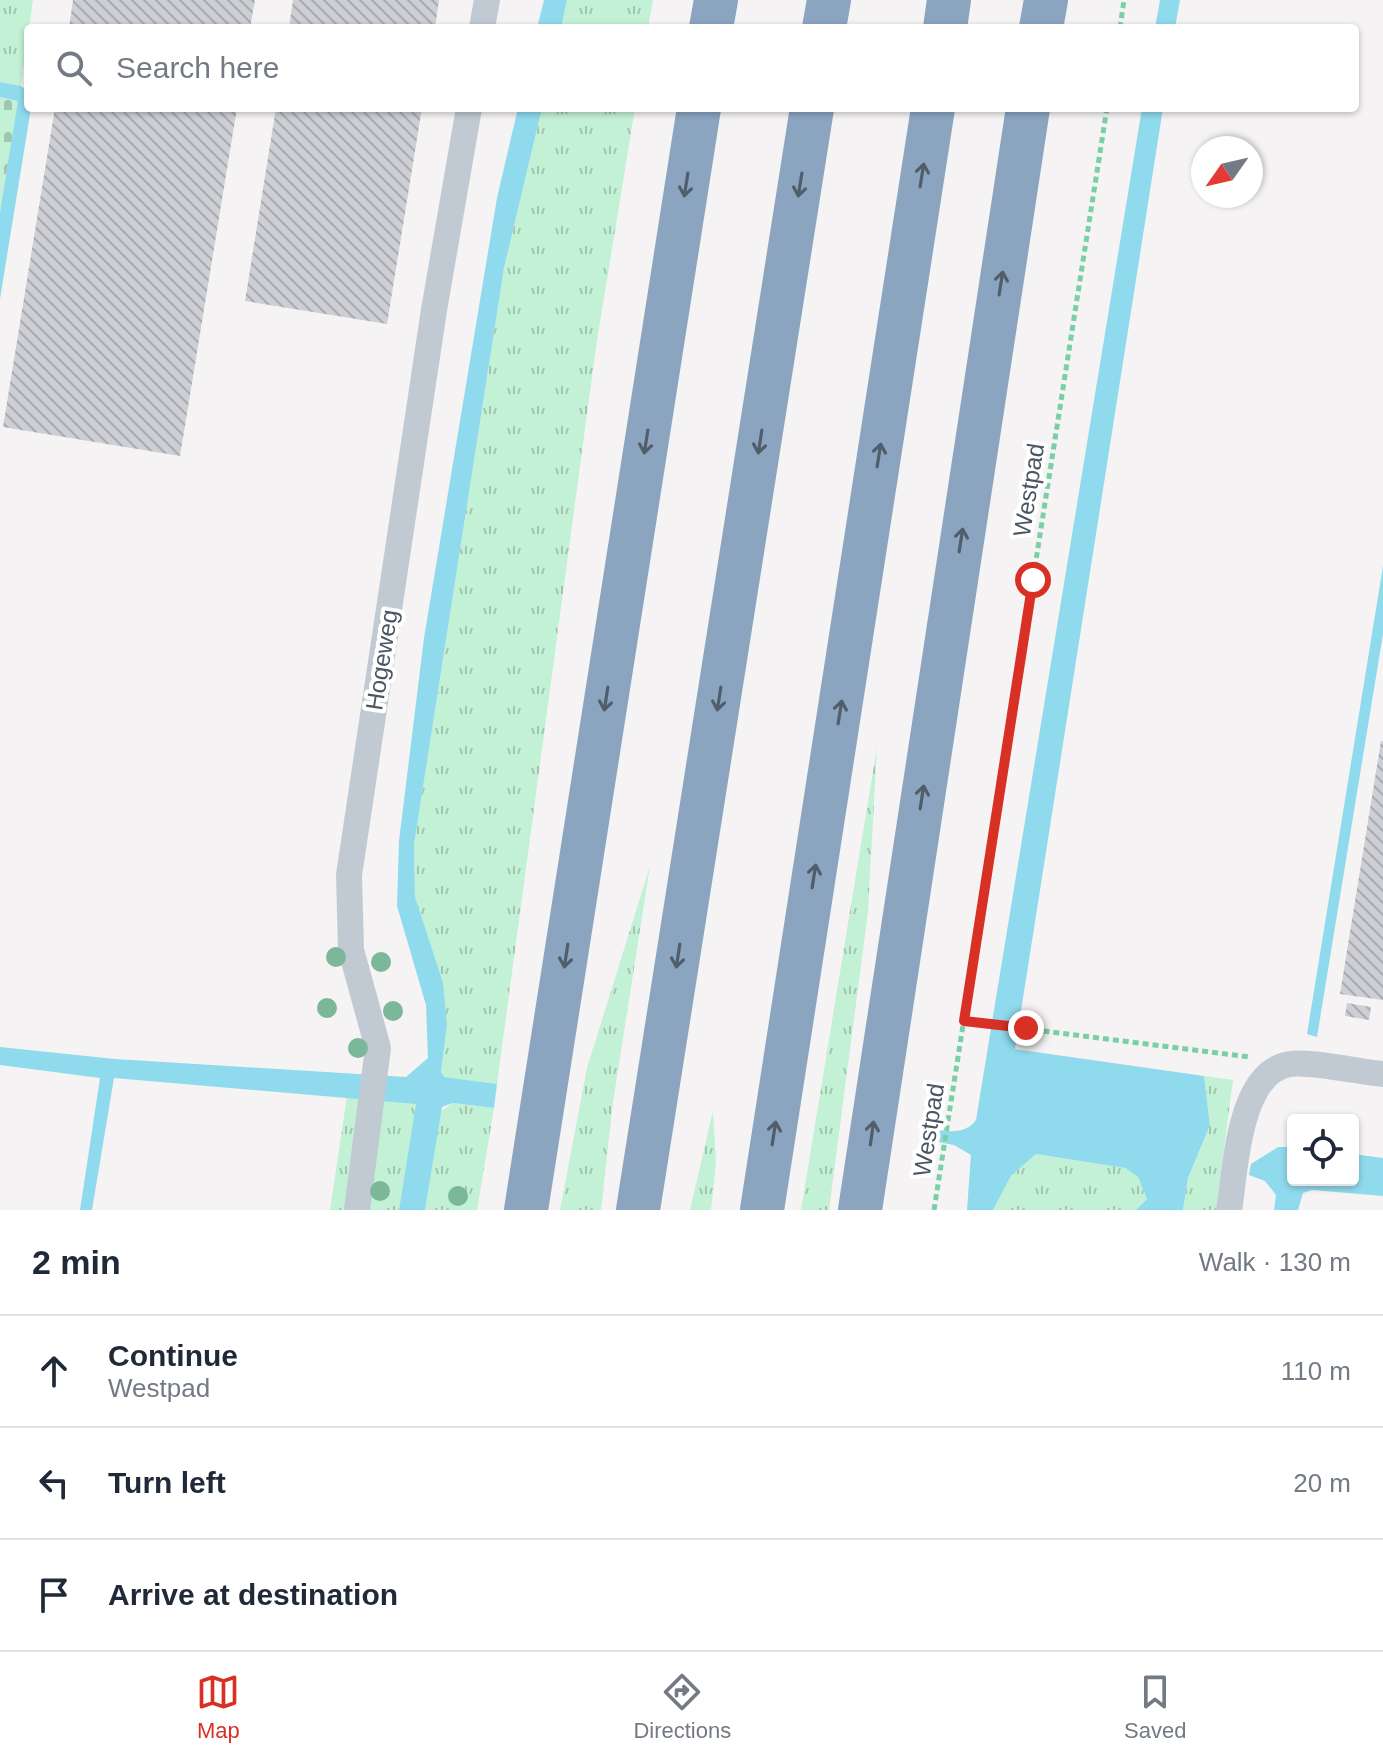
<!DOCTYPE html>
<html lang="en">
<head>
<meta charset="utf-8">
<style>
	body { margin:0; font-family:Arial,sans-serif; background:#f6f6f7; color:#1f2937 }
	.controls { position:absolute; right:24px; bottom:24px; display:grid; overflow:hidden; border-radius:8px; box-shadow:0 2px 6px #0004 }
	.controls button { width:72px; height:72px; display:grid; place-items:center; padding:0; border:0; border-bottom:2px solid #e0e1e3; background:#fff; color:#1f2937; font:40px sans-serif }
	.compass { position:absolute; left:1191px; top:136px; width:72px; height:72px; border-radius:50%; background:#fff; box-shadow:0 2px 6px #0004; rotate:236deg }
	.stop { position:absolute; width:24px; height:24px; margin:-18px; border:6px solid #d93025; border-radius:50%; background:#fff }
	.stop.end { background:#d93025; border-color:#fff; box-shadow:0 2px 8px #0008 }
	.list { margin:0; padding:0; list-style:none }
	h2 { display:flex; justify-content:space-between; align-items:center; height:104px; margin:0; padding:0 32px; font-size:34px }
	h2 small { font-size:26px; font-weight:400; color:#747a83 }
	.list li { display:grid; grid-template-columns:52px 1fr auto; gap:24px; align-items:center; box-sizing:border-box; height:112px; padding:0 32px; border-top:2px solid #e0e1e3 }
	.list b { display:block; font-size:30px; white-space:nowrap }
	.list p { margin:0; font-size:26px; white-space:nowrap; color:#747a83 }
	.list em { font-size:26px; font-style:normal; color:#747a83 }
	.icon { flex:none; width:44px; height:44px; fill:none; stroke:currentColor; stroke-width:2; stroke-linecap:round; stroke-linejoin:round }
	.map { position:relative; flex:none; width:1383px; height:1210px; overflow:hidden }
	.search { position:absolute; background:#fff; box-shadow:0 2px 6px #0004; left:24px; right:24px; top:24px; height:88px; display:flex; align-items:center; gap:20px; box-sizing:border-box; padding:0 28px; border-radius:8px; color:#747a83; font-size:30px }
	.sheet { height:440px; background:#fff }
	nav { display:flex; justify-content:space-around; align-items:center; box-sizing:border-box; height:112px; border-top:2px solid #e0e1e3; background:#fff; font-size:22px; color:#747a83 }
	nav a { display:grid; justify-items:center; gap:4px }
	nav .on { color:#d93025 }
	.map>svg:first-child { display:block }
	.grass { fill:url(#grass-tufts) }
	.cemetery { fill:url(#cemetery-stones) }
	.water { fill:#90daee }
	.building { fill:url(#building-back-hatch) }
	.lines { fill:none; stroke-linecap:round; stroke-linejoin:round }
	.path { stroke:#7ad0a6; stroke-width:5; stroke-dasharray:6 4; stroke-linecap:butt }
	.street { stroke:#c1cad2; stroke-width:26 }
	.highway { stroke:#8ba5c1; stroke-width:44 }
	.tree { fill:#7bb799 }
	.oneway { stroke:#505e6b }
	.route { stroke:#d93025; stroke-width:10 }
	.labels { text-anchor:middle; stroke-width:8; stroke-linejoin:round; paint-order:stroke }
	.street-label { font-size:24px; fill:#4a5661; stroke:#fff }
</style>
</head>
<body>
<div class="map">
<svg width="1383" height="1210" viewBox="0 0 1383 1210">
	<defs>
		<pattern id="grass-tufts" width="24" height="20" patternUnits="userSpaceOnUse" patternTransform="scale(2)"><rect width="24" height="20" fill="#c3f1d5"/><path d="M3 7l-1-3M5 7V3M7 7l1-3M15 17l-1-3M17 17v-4M19 17l1-3" fill="none" stroke="#a0c6b0"/></pattern>
		<pattern id="cemetery-stones" width="16" height="16" patternUnits="userSpaceOnUse" patternTransform="scale(2)"><rect width="16" height="16" fill="#c3f1d5"/><path d="M2 7V4a2 2 0 0 1 4 0v3zM10 15v-3a2 2 0 0 1 4 0v3z" fill="#a0c6b0"/></pattern>
		<pattern id="building-back-hatch" width="6" height="6" patternUnits="userSpaceOnUse" patternTransform="scale(2)"><rect width="6" height="6" fill="#cdcfd5"/><path d="M-1 5l2 2M0 0l6 6M5-1l2 2" fill="none" stroke="#a8abb0"/></pattern>
	</defs>
	<rect width="100%" height="100%" fill="#f5f3f3"/>
	<path class="grass" d="M0,0H33L21,86L0,82Z
		M567,0H653L648,28H561Z
		M542,108H635L596,347L497,1084L443,1077L441,1072L447,1025L415,897L414,845L504,268Z
		M877,747L868,912L829,1210H801Z
		M650,866L613,1102L601,1210H560L587,1068Z
		M1204,1076L1233,1080L1216,1210H1183L1188,1178L1210,1125Z
		M347,1096L417,1104L399,1210H330Z
		M453,1103L494,1108L477,1210H425L440,1112Z
		M713,1111L716,1163L711,1210H690Z
		M1036,1154L1125,1168L1138,1177L1147,1199L1136,1210H993L1011,1176Z"/>
	<path class="cemetery" d="M0,97L19,100L0,212Z"/>
	<path class="water" d="M544,0H567L561,28H537Z
		M1160,0H1180L1175,28H1155Z
		M0,82L21,86L28,92V108H31L0,299V212L18,101L0,97Z
		M518,108H542L504,268L414,845L415,897L443,983L447,1025L441,1072L444,1077L497,1084L494,1108L453,1103L442,1107L425,1210H399L416,1104L114,1078L92,1210H80L100,1078L0,1065V1047L115,1059L406,1077L428,1058L426,1005L397,906L399,841L424,638L497,198Z
		M1142,108H1163L1015,1049L1204,1076L1210,1125L1188,1178L1183,1210H1136L1147,1199L1138,1177L1125,1168L1036,1154L1011,1176L993,1210H967L971,1155L954,1145L923,1139L925,1128C942,1130 964,1137 976,1120Z
		M1383,566V634L1317,1037L1307,1034Z
		M1278,1147H1293V1180H1353V1154L1383,1158V1196L1312,1190L1303,1193L1298,1210H1274L1276,1195L1265,1181L1249,1175L1251,1164Z"/>
	<path class="building" d="M73,0H255L250,28H69Z
		M293,0H439L435,28H289Z
		M55,108H237L180,456L3,427Z
		M276,108H422L387,324L245,301Z
		M1381,741H1383V1000L1340,994Z
		M1347,1003L1371,1007L1369,1020L1345,1016Z"/>
	<g class="lines">
		<path class="path" d="M1120,28L1124,0
			M964,1021L1250,1057
			M934,1210L1107,108"/>
		<path class="street" d="M482,28L487,0
			M357,1210L378,1048L351,950L349,875L434,310L469,108
			M1229,1210C1236,1169 1238,1072 1290,1064C1310,1061 1360,1072 1383,1074"/>
		<path class="highway" d="M711,28L716,0
			M824,28L829,0
			M945,28L949,0
			M1041,28L1046,0
			M526,1210L699,108
			M638,1210L812,108
			M762,1210L933,108
			M860,1210L1028,108"/>
	</g>
	<g class="tree">
		<circle cx="336" cy="957" r="10"/>
		<circle cx="381" cy="962" r="10"/>
		<circle cx="327" cy="1008" r="10"/>
		<circle cx="393" cy="1011" r="10"/>
		<circle cx="358" cy="1048" r="10"/>
		<circle cx="380" cy="1191" r="10"/>
		<circle cx="458" cy="1196" r="10"/>
	</g>
	<defs><path id="oneway-shaft" d="M-6 0H5M1.5-3L5.5 0L1.5 3" fill="none" stroke-width="1.6" stroke-linecap="round" stroke-linejoin="round" transform="scale(2)"/></defs>
	<g class="oneway">
		<use href="#oneway-shaft" transform="translate(922 175) rotate(-81)"/>
		<use href="#oneway-shaft" transform="translate(686 185) rotate(99)"/>
		<use href="#oneway-shaft" transform="translate(800 185) rotate(99)"/>
		<use href="#oneway-shaft" transform="translate(1001 283) rotate(-81)"/>
		<use href="#oneway-shaft" transform="translate(646 442) rotate(99)"/>
		<use href="#oneway-shaft" transform="translate(760 442) rotate(99)"/>
		<use href="#oneway-shaft" transform="translate(879 455) rotate(-81)"/>
		<use href="#oneway-shaft" transform="translate(961 540) rotate(-81)"/>
		<use href="#oneway-shaft" transform="translate(606 699) rotate(99)"/>
		<use href="#oneway-shaft" transform="translate(719 699) rotate(99)"/>
		<use href="#oneway-shaft" transform="translate(840 712) rotate(-81)"/>
		<use href="#oneway-shaft" transform="translate(922 797) rotate(-81)"/>
		<use href="#oneway-shaft" transform="translate(814 876) rotate(-81)"/>
		<use href="#oneway-shaft" transform="translate(566 956) rotate(99)"/>
		<use href="#oneway-shaft" transform="translate(678 956) rotate(99)"/>
		<use href="#oneway-shaft" transform="translate(774 1133) rotate(-81)"/>
		<use href="#oneway-shaft" transform="translate(872 1133) rotate(-82)"/>
	</g>
	<g class="lines">
		<path class="route" d="M1026,1028L964,1021L1033,580"/>
	</g>
	<g class="labels">
		<g class="street-label">
			<text transform="translate(1029 490) rotate(-81)" y="8">Westpad</text>
			<text transform="translate(382 660) rotate(-81)" y="8">Hogeweg</text>
			<text transform="translate(929 1130) rotate(-81)" y="8">Westpad</text>
		</g>
	</g>
</svg>
<div class="controls">
<button><svg class="icon" aria-label="locate" viewBox="0 0 24 24"><circle cx="12" cy="12" r="6"/><path d="M12 2v4M12 18v4M2 12h4M18 12h4"/></svg></button>
</div>
<svg class="compass" viewBox="-18 -18 36 36"><path d="M0-13l5 13h-10z" fill="#e53935"/><path d="M0 13l5-13h-10z" fill="#747a83"/></svg>
<div class="stop" style="left:1033px;top:580px"></div>
<div class="stop end" style="left:1026px;top:1028px"></div>
<div class="search"><svg class="icon" aria-label="search" viewBox="0 0 24 24"><circle cx="10" cy="10" r="6"/><path d="M15 15l6 6"/></svg>Search here</div>
</div>
<section class="sheet">
<h2>2 min<small>Walk · 130 m</small></h2>
<ul class="list">
<li><svg class="icon" aria-label="ahead" viewBox="0 0 24 24"><path d="M12 20V5M6 11l6-6 6 6"/></svg><div><b>Continue</b><p>Westpad</p></div><em>110 m</em></li>
<li><svg class="icon" aria-label="left" viewBox="0 0 24 24"><path d="M17 20v-9H6M10 6l-5 5 5 5"/></svg><div><b>Turn left</b></div><em>20 m</em></li>
<li><svg class="icon" aria-label="arrive" viewBox="0 0 24 24"><path d="M6 21V4h12l-3 4 3 4H6"/></svg><div><b>Arrive at destination</b></div></li>
</ul>
</section>
<nav>
<a class="on"><svg class="icon" aria-label="map" viewBox="0 0 24 24"><path d="M3 6l6-2 6 2 6-2v14l-6 2-6-2-6 2zM9 4v14M15 6v14"/></svg>Map</a>
<a><svg class="icon" aria-label="directions" viewBox="0 0 24 24"><path d="M12 3l9 9-9 9-9-9zM9 14v-3h6M13 9l2 2-2 2"/></svg>Directions</a>
<a><svg class="icon" aria-label="saved" viewBox="0 0 24 24"><path d="M7 4h10v16l-5-4-5 4z"/></svg>Saved</a>
</nav>
</body>
</html>
